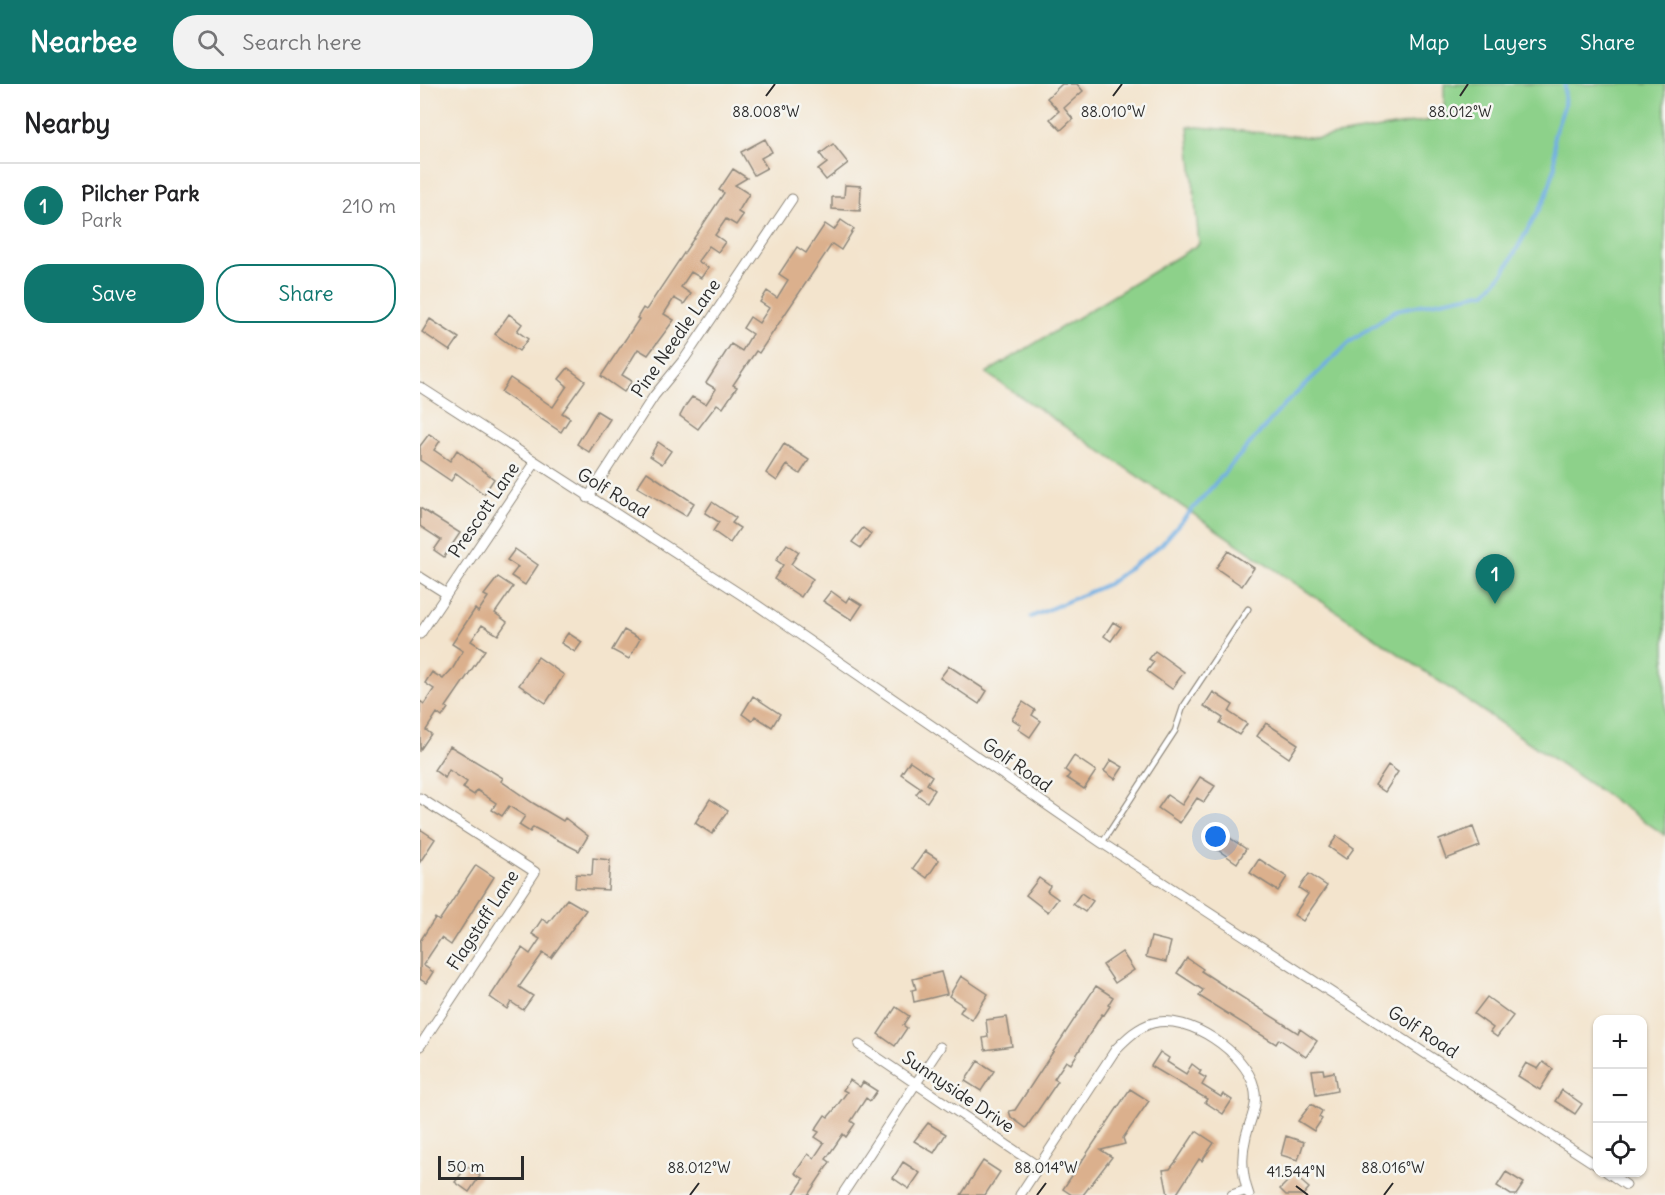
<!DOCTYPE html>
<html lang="en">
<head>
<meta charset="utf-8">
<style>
	body { margin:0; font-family:Delius,sans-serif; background:#f2f2f2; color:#202124 }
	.controls { position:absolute; right:18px; bottom:18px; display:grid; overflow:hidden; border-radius:12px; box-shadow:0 2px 4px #0004 }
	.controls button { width:54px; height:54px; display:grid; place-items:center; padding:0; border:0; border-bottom:2px solid #e0e0e0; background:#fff; color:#202124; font:30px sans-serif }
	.scale { position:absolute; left:18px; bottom:15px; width:86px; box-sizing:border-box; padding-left:6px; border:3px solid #2b2b2b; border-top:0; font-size:16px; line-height:21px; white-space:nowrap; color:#2b2b2b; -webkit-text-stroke:4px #f6f6f2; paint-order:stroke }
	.you { position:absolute; left:796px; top:753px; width:21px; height:21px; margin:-15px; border:4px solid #fff; border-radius:50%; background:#1a73e8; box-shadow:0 0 0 9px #1a73e833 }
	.badge { display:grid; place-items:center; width:39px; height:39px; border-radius:50%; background:#0f766e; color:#fff; font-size:20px; font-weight:700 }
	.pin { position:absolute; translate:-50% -50px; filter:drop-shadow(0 2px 3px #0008) }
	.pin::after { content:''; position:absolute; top:32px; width:21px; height:18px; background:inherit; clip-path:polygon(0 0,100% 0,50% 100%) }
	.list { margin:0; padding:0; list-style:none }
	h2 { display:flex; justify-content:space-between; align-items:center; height:78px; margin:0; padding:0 24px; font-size:26px }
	h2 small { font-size:20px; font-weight:400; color:#757577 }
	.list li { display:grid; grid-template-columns:39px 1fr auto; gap:18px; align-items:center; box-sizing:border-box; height:84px; padding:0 24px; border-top:2px solid #e0e0e0 }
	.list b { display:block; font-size:22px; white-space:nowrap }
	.list p { margin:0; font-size:20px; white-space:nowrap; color:#757577 }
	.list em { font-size:20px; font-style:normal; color:#757577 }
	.actions { display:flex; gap:12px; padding:18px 24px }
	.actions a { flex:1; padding:14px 0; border:2px solid #0f766e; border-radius:24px; text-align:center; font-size:21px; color:#0f766e }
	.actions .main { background:#0f766e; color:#fff }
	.icon { flex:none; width:33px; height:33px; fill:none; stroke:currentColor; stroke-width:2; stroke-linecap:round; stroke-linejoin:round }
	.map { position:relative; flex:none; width:1245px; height:1111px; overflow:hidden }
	header { display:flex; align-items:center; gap:36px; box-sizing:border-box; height:84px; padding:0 30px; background:#0f766e; color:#fff }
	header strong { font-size:28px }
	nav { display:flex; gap:33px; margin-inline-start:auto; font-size:21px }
	.search { width:420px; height:54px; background:#f2f2f2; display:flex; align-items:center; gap:15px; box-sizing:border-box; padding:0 21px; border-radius:24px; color:#757577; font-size:22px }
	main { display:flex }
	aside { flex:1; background:#fff }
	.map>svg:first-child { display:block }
	.green { fill:#8dd18a; stroke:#5c7e5a; stroke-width:1.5 }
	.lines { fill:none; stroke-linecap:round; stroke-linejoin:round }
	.stream { stroke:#71afe3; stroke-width:4 }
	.building { fill:#dbb08d }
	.service-casing { stroke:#8f887c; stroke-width:7 }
	.minor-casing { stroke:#8f887c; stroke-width:11 }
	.service { stroke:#fff; stroke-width:4.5 }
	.minor { stroke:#fff; stroke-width:9 }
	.ticks { fill:none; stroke:#2b2b2b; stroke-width:2 }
	.labels { text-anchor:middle; stroke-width:5; stroke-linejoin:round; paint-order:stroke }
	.street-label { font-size:18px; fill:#2b2b2b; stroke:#f6f6f2 }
	.ticks-label { font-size:15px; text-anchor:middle; fill:#2b2b2b; stroke:#f6f6f2; stroke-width:5; stroke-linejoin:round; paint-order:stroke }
</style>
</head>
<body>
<header>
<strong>Nearbee</strong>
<div class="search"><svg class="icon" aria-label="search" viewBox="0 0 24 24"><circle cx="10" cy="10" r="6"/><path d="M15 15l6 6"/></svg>Search here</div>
<nav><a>Map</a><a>Layers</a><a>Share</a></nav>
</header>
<main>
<aside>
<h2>Nearby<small></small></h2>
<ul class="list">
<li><span class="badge">1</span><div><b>Pilcher Park</b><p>Park</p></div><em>210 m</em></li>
</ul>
<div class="actions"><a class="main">Save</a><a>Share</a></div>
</aside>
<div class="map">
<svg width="1245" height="1111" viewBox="0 0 1245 1111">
	<rect width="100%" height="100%" fill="#f6f6f2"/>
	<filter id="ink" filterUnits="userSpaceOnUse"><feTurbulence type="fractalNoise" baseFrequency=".0167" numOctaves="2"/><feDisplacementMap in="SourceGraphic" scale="12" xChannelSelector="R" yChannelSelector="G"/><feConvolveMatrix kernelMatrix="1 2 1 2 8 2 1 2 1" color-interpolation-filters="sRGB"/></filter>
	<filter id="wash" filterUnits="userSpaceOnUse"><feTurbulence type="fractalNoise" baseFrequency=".008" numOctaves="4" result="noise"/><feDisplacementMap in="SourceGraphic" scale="24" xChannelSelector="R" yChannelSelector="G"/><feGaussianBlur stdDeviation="1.35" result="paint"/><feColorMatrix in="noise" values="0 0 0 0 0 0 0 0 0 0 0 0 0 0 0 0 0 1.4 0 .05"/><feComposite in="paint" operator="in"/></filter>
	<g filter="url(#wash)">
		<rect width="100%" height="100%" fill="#f3e4cd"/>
		<path class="green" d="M1024,0H1245V751L566,289L779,160L768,42L898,54L1024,34Z"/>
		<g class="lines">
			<path class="stream" d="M611,533L688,500L741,461L864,321L931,257L976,226L1066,208L1084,188L1126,113L1135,83L1134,52L1144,22L1145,0"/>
		</g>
		<g id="blocks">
			<path class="building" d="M642,0H657L663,7L644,24L653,35L641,46L630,35L639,27L627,14Z
				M345,55L352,68L341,74L347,84L334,91L321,68Z
				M413,60L428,79L406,96L398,86L407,79L400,70Z
				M313,85L327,94L315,101L329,110L318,128L323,131L316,141L306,135L295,151L305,158L298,168L289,162L278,177L288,184L281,194L271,188L261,203L271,210L264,220L254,214L244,230L254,236L228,271L218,265L202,291L212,297L204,308L181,292L219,235L217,234L223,224L226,226L304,109L299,106Z
				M425,101L441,102L440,127L412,125V113H424Z
				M421,136L434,145L421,166L412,160L339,269L336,267L313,301L317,303L303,324L297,320L278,345L260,332L266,321L272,313L286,320L296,305L286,299L311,260L322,267L332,250L323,244L330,233L339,239L349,224L340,218L347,207L357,214L368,196L359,190L377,163L386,169L405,140L414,146Z
				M89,230L102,240L97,247L108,255L99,267L75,250Z
				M10,235L39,254L30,267L2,248Z
				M148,284L165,297L142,329L150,334L141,348L81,308L90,294L133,323L147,302L139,295Z
				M177,327L190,335L169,368L157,360Z
				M9,350L20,357L14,366L30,377L37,366L74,395L64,410L36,389L31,397L0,376V362Z
				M238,358L251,367L242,380L230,372Z
				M364,360L389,376L380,390L367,381L357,397L346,389Z
				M227,388L274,419L266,432L217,403Z
				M292,418L316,434L312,439L320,444L310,459L293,447L299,438L285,429Z
				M0,424L40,449L24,473L14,466L21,456L0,442Z
				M443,444L451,450L441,464L432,458Z
				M367,460L379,468L371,480L393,495L381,513L354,495L363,481L356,476Z
				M95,465L118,481L105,501L91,492L98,483L87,476Z
				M808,467L834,484L822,502L796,484Z
				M78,493L93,503L75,529L87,538L78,551L62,541L51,557L65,566L26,623L28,624L22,633L17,629L6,646L11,650L0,666V617L4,620L14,605L5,599L12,588L23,595L33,584L43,567L32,560L55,525L58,528L68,513L64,511Z
				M411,507L426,518L429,513L442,521L432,536L403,517Z
				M693,538L701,543L691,557L684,552Z
				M204,546L220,555L209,575L192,566Z
				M148,549L162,558L155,568L141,559Z
				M735,567L764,588L752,605L727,587L734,578L729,575Z
				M118,573L144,591L126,619L99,601Z
				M529,582L567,607L559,620L520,594Z
				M793,608L813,621L809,628L827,640L819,651L800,639L803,634L784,622Z
				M333,612L360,630L352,643L335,632L332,637L322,630Z
				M603,618L615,626L612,631L621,637L610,653L598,645L601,641L592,635Z
				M846,639L878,660L869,674L837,652Z
				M30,662L83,694L81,697L113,719L143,737L145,734L168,752L159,767L113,743L110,748L99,741L105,732L89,722L82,732L72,726L76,719L57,706L54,711L43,704L47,698L29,686L25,694L14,686Z
				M654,672L676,687L664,705L647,694L650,690L645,686Z
				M691,676L703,683L695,695L684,687Z
				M490,677L512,692L507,700L515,706L507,718L496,710L501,704L481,690Z
				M968,681L978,688L965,708L955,701Z
				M780,693L795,702L784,718L777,714L760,739L738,724L747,711L762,721Z
				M290,715L308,727L292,750L275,739Z
				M1053,743L1060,762L1026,775L1019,756Z
				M0,745L15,755L0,778Z
				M804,750L826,765L817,779L795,764Z
				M917,752L934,764L926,775L909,763Z
				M505,767L519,776L507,794L493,784Z
				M173,774L190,776L188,806L155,804L156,790L172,791Z
				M839,775L867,793L858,807L830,789Z
				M56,781L74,793L31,861L21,854L3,881L13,888L6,899L0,895V857L15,834L19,837Z
				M889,790L907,802L883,837L874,831L888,810L879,804Z
				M619,794L630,802L627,807L638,815L628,828L606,811Z
				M661,809L673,817L665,828L653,820Z
				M147,815L166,826L131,874L123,869L99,903L113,912L103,926L91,918L87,925L70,913L102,864L110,870L120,855L112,850L122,835L128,839Z
				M731,853L751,858L746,878L726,873Z
				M702,868L714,886L695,899L683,881Z
				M767,874L783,885L781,887L878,949L880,945L897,957L886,973L859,955L856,960L779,912L783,906L757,889Z
				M521,888L527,910L494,918L492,906L496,905L493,895Z
				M541,892L568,910L552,936L540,928L544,922L529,912Z
				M676,902L693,913L688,921L690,922L684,931L682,930L651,980L646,977L634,995L638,997L606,1044L591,1033L589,1027L595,1026Z
				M1067,913L1093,932L1077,953L1070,948L1073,944L1054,930Z
				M476,923L489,932L483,941L487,944L475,962L458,950Z
				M587,933L592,962L565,966L563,954L568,953L566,936Z
				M740,968L749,974L747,978L766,990L772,980L781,987L779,990L786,994L782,1001L801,1013L803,1010L812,1016L803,1030L785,1018L787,1015L731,982Z
				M558,977L574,987L561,1007L545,997Z
				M1123,978L1133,985L1120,1006L1098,992L1106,979L1118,985Z
				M903,985L904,990L914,988L917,1007L896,1011L892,986Z
				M430,996L440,1003L443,998L457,1007L450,1017L446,1014L431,1037L435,1040L426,1053L423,1050L406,1075L410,1078L388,1111H373L384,1095L375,1089L388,1070L394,1074L404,1059L395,1053L399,1048L395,1046L405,1031L408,1033L414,1026L427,1008L423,1006Z
				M710,1005L729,1017L703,1054L705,1060L681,1066L692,1073L663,1111H652L643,1105Z
				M1142,1006L1162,1020L1155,1030L1135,1017Z
				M891,1020L902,1027L899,1033L902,1035L894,1047L878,1037Z
				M508,1039L526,1050L514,1069L494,1057Z
				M776,1047L794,1059L782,1077L779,1075L756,1111H748L743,1086L750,1085L757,1076Z
				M866,1052L884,1058L878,1076L861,1071Z
				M563,1077L580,1088L565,1111H541Z
				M483,1078L500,1089L489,1105L473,1094Z
				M47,1082L60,1092L49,1108L35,1098Z
				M1086,1088L1104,1099L1096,1111H1091L1077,1102Z
				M874,1091L889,1104L883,1111H866L860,1105Z"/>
		</g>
	</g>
	<g filter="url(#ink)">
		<use href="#blocks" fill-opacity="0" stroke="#8f887c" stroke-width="1.5"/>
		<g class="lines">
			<g class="service-casing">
				<path id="service" d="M682,759L755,647L763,623L828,525"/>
			</g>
			<g class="minor-casing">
				<path id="minor" d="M0,303L334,519L682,759L1178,1082
					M168,414L234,312L265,274L372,115
					M0,493L27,510
					M0,550L115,379
					M0,714L115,788L0,962
					M439,961L619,1083
					M1187,1088L1206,1101
					M422,1111L520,963
					M600,1111L696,965C707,954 718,943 733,939C768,929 826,969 834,1003C839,1022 830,1035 826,1052C821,1071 822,1092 829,1111
					M812,1111L827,1106"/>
			</g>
			<use href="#service" class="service"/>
			<use href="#minor" class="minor"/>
		</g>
	</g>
	<path class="ticks" d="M346,12L355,0M693,12L702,0M1040,12L1048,0M876,1102L888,1111M270,1111L279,1099M617,1111L626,1099M964,1111L973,1099"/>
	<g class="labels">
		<g class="street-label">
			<text transform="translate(256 254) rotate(-55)" y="6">Pine Needle Lane</text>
			<text transform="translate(193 409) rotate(31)" y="6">Golf Road</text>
			<text transform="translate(64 426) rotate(-56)" y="6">Prescott Lane</text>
			<text transform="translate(597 681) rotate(35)" y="6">Golf Road</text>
			<text transform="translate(63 836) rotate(-57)" y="6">Flagstaff Lane</text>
			<text transform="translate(1003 948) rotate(33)" y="6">Golf Road</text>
			<text transform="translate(538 1008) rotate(34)" y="6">Sunnyside Drive</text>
		</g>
	</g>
	<g class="ticks-label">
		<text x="346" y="33">88.008°W</text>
		<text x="693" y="33">88.010°W</text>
		<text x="1040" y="33">88.012°W</text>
		<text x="279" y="1089">88.012°W</text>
		<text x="626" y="1089">88.014°W</text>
		<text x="973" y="1089">88.016°W</text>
		<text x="876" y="1093">41.544°N</text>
	</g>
</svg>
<div class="controls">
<button>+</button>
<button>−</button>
<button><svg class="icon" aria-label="locate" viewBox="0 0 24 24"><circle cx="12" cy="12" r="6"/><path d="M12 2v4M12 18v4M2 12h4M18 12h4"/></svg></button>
</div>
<div class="scale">50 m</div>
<div class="you"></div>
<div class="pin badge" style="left:1075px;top:520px">1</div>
</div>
</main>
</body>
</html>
